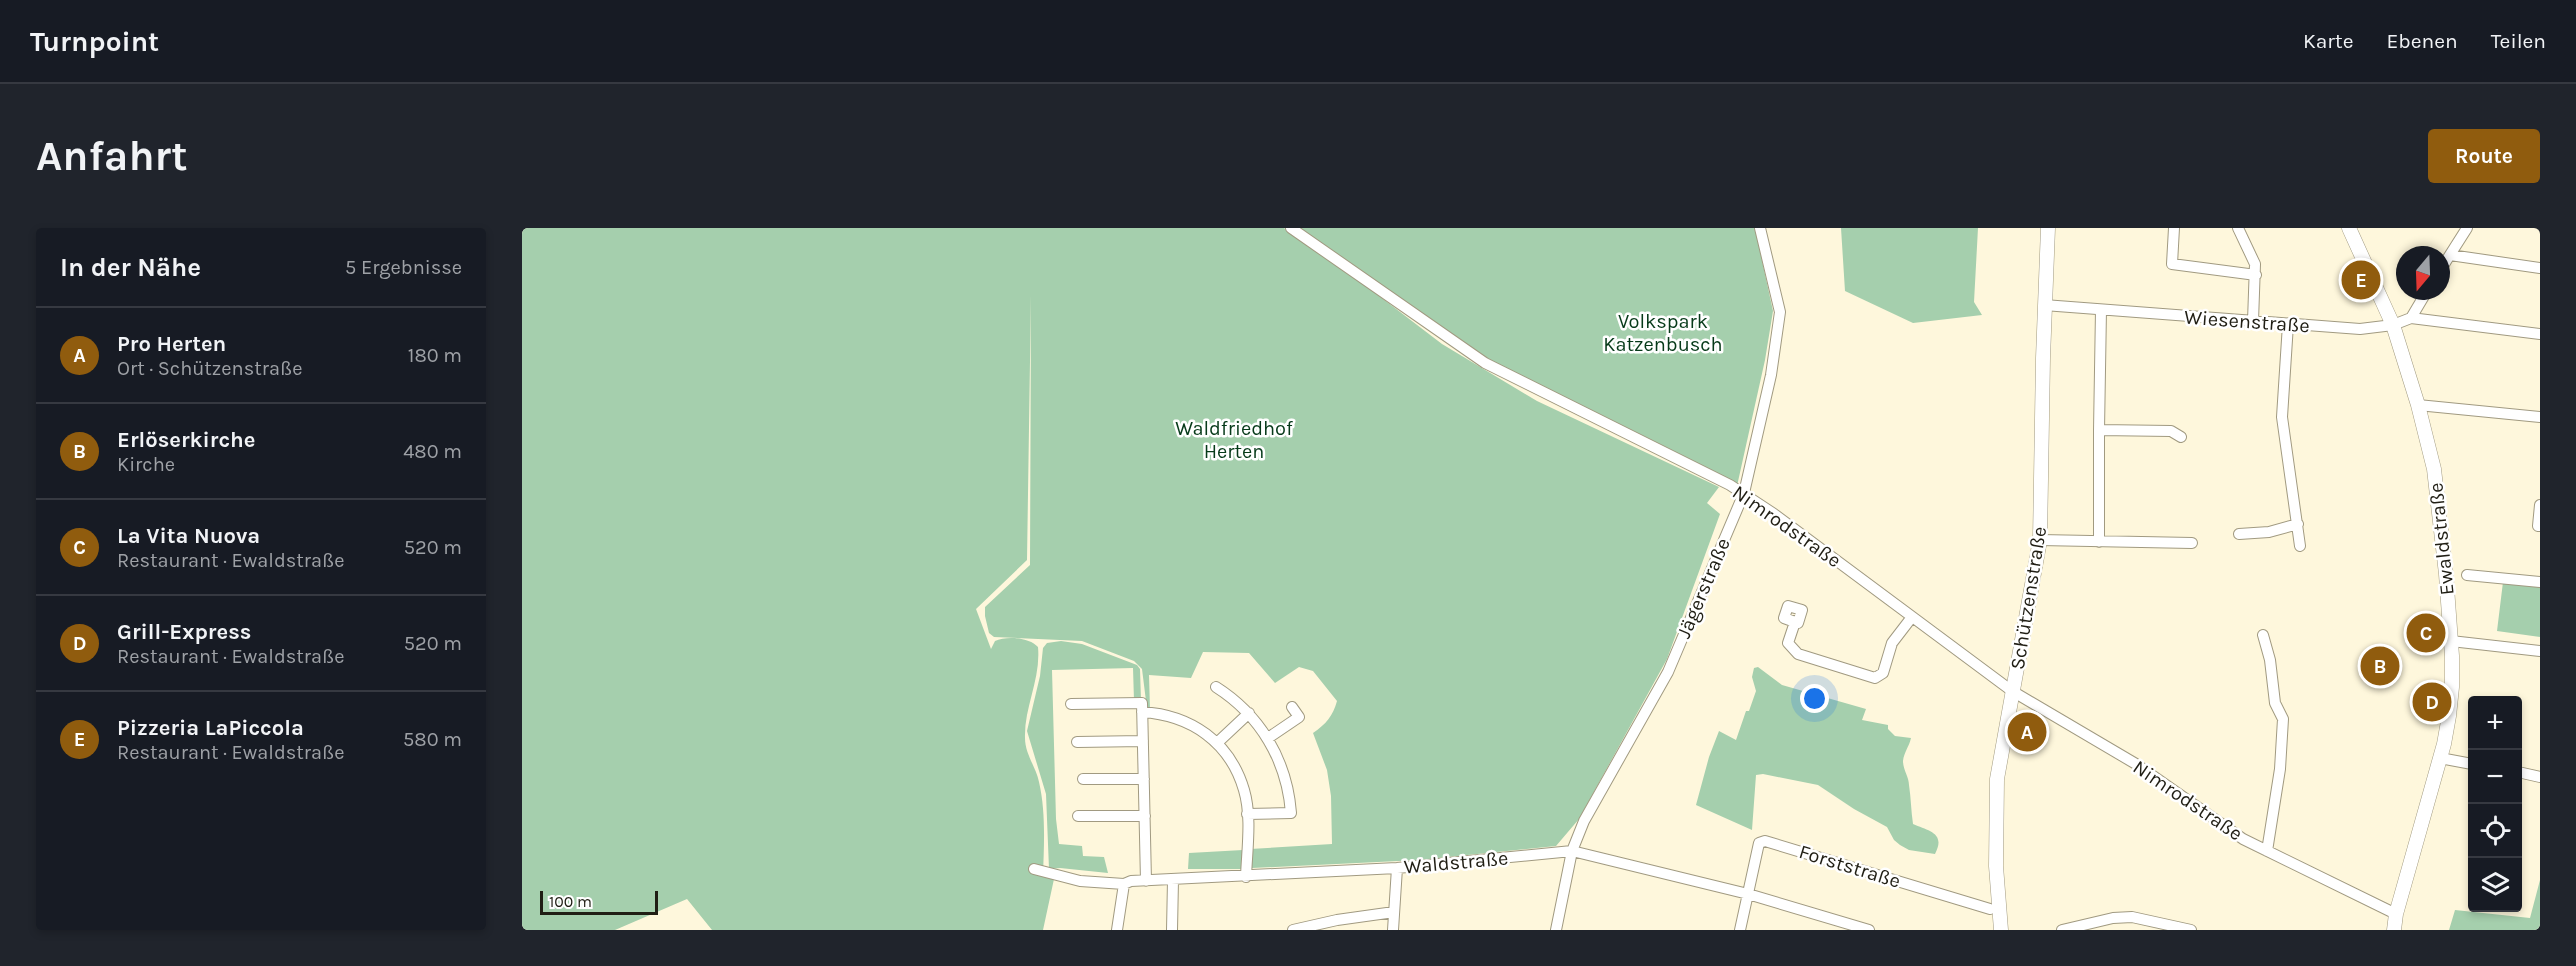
<!DOCTYPE html>
<html lang="de">
<head>
<meta charset="utf-8">
<style>
	body { margin:0; font-family:Karla,sans-serif; background:#20242c; color:#f1f3f6 }
	.controls { position:absolute; right:18px; bottom:18px; display:grid; overflow:hidden; border-radius:6px; box-shadow:0 3px 9px #0003 }
	.controls button { width:54px; height:54px; display:grid; place-items:center; padding:0; border:0; border-bottom:2px solid #363941; background:#171b24; color:#f1f3f6; font:30px sans-serif }
	.compass { position:absolute; left:1874px; top:18px; width:54px; height:54px; border-radius:50%; background:#171b24; box-shadow:0 3px 9px #0003; rotate:199deg }
	.scale { position:absolute; left:18px; bottom:15px; width:118px; box-sizing:border-box; padding-left:6px; border:3px solid #201e14; border-top:0; font-size:16px; line-height:21px; white-space:nowrap; color:#201e14; -webkit-text-stroke:4px #fff; paint-order:stroke }
	.you { position:absolute; left:1293px; top:471px; width:21px; height:21px; margin:-15px; border:4px solid #fff; border-radius:50%; background:#1a73e8; box-shadow:0 0 0 9px #1a73e833 }
	.badge { display:grid; place-items:center; width:39px; height:39px; border-radius:50%; background:#905c0e; color:#fff; font-size:20px; font-weight:700 }
	.pin { position:absolute; translate:-50% -50%; border:3px solid #fff; box-shadow:0 2px 6px #0006 }
	.list { margin:0; padding:0; list-style:none }
	h2 { display:flex; justify-content:space-between; align-items:center; height:78px; margin:0; padding:0 24px; font-size:26px }
	h2 small { font-size:20px; font-weight:400; color:#9ea1a6 }
	.list li { display:grid; grid-template-columns:39px 1fr auto; gap:18px; align-items:center; box-sizing:border-box; height:96px; padding:0 24px; border-top:2px solid #363941 }
	.list b { display:block; font-size:22px; white-space:nowrap }
	.list p { margin:0; font-size:20px; white-space:nowrap; color:#9ea1a6 }
	.list em { font-size:20px; font-style:normal; color:#9ea1a6 }
	.icon { flex:none; width:33px; height:33px; fill:none; stroke:currentColor; stroke-width:2; stroke-linecap:round; stroke-linejoin:round }
	.map { position:relative; flex:none; width:2018px; height:702px; overflow:hidden; border-radius:6px }
	header { display:flex; align-items:center; gap:36px; box-sizing:border-box; height:84px; padding:0 30px; background:#171b24; border-bottom:2px solid #363941 }
	header strong { font-size:28px }
	nav { display:flex; gap:33px; margin-inline-start:auto; font-size:21px }
	.intro { display:flex; align-items:center; justify-content:space-between; box-sizing:border-box; height:144px; padding:0 36px }
	h1 { margin:0; font-size:42px }
	.button { padding:15px 27px; border-radius:6px; background:#905c0e; color:#fff; font-size:21px; font-weight:700 }
	main { display:flex; gap:36px; padding:0 36px }
	aside { flex:1; background:#171b24; border-radius:6px; box-shadow:0 3px 9px #0003 }
	.map>svg:first-child { display:block }
	.green { fill:#a5cfad }
	.lines { fill:none; stroke-linecap:round; stroke-linejoin:round }
	.minor-casing { stroke:#a19a81; stroke-width:12 }
	.major-casing { stroke:#a19a81; stroke-width:15 }
	.minor { stroke:#fff; stroke-width:10 }
	.major { stroke:#fff; stroke-width:14 }
	.labels { text-anchor:middle; stroke-width:5; stroke-linejoin:round; paint-order:stroke }
	.park-label { font-size:20px; fill:#063a19; stroke:#fff }
	.street-label { font-size:20px; fill:#201e14; stroke:#fff }
</style>
</head>
<body>
<header>
<strong>Turnpoint</strong>
<nav><a>Karte</a><a>Ebenen</a><a>Teilen</a></nav>
</header>
<div class="intro"><h1>Anfahrt</h1><a class="button">Route</a></div>
<main>
<aside>
<h2>In der Nähe<small>5 Ergebnisse</small></h2>
<ul class="list">
<li><span class="badge">A</span><div><b>Pro Herten</b><p>Ort · Schützenstraße</p></div><em>180 m</em></li>
<li><span class="badge">B</span><div><b>Erlöserkirche</b><p>Kirche</p></div><em>480 m</em></li>
<li><span class="badge">C</span><div><b>La Vita Nuova</b><p>Restaurant · Ewaldstraße</p></div><em>520 m</em></li>
<li><span class="badge">D</span><div><b>Grill-Express</b><p>Restaurant · Ewaldstraße</p></div><em>520 m</em></li>
<li><span class="badge">E</span><div><b>Pizzeria LaPiccola</b><p>Restaurant · Ewaldstraße</p></div><em>580 m</em></li>
</ul>
</aside>
<div class="map">
<svg width="2018" height="702" viewBox="0 0 2018 702">
	<rect width="100%" height="100%" fill="#fef7dc"/>
	<path class="green" d="M0,0H762L831,48L920,116L1015,173L1197,259L1185,275L1198,286L1145,431L1057,591L1034,618L897,632L730,640L728,621L810,616L809,568L805,542L791,505C804,496 811,488 815,473L791,443L777,439L753,455L727,425L681,424L669,450L627,447L628,482L625,481L620,441L612,433L560,413L472,409L467,405L463,388V379L508,337L509,67L505,332L454,381L469,421L473,413C484,408 507,409 516,419C519,451 502,479 503,510C503,526 514,539 517,554C524,584 522,617 521,647L532,651L521,702H190L165,671L93,702H0Z
		M774,0H1233L1251,83L1243,132L1215,258L1004,157Z
		M1319,0H1456L1452,74L1460,87L1391,95L1323,63Z
		M1981,354L2018,359V409L1975,403Z
		M539,413L560,416L615,437L618,441L619,473H612L611,440L530,442L534,591L537,616L560,618L561,628L582,629L586,645L538,640L527,641L524,566L505,503L518,448L521,420L525,415Z
		M1236,439L1260,457L1344,481L1340,492L1366,497V501L1373,508L1389,510C1387,519 1382,524 1381,533C1381,542 1387,549 1387,557C1389,570 1389,583 1391,596C1407,603 1424,605 1413,626L1387,622L1378,617L1372,612L1365,599L1332,581L1296,557L1241,546L1234,547L1230,602L1174,577L1187,529L1197,503L1214,512L1224,483H1227L1234,463L1230,449L1232,440Z
		M721,622L720,641H666L667,625Z
		M2018,652V702H1927L1933,682L2008,690Z"/>
	<g class="lines">
		<g class="minor-casing">
			<path id="minor" d="M769,0L963,135L1208,257L1252,286L1490,463L1614,536L1721,611L1874,686
				M1652,0L1650,36L1734,47
				M1716,0L1733,36L1731,93
				M1928,27L2018,40
				M1919,41L1945,0
				M1522,77L1838,101L1871,97L1889,90L1905,63
				M1889,90L2018,106
				M1766,96L1760,189L1778,318
				M1896,177L2018,189
				M1577,202L1579,82
				M2018,277L2016,298H2018
				M1717,306L1747,304L1776,296
				M1518,312L1670,315
				M1577,314V202L1649,203L1659,209
				M1945,347L2018,354
				M1273,394L1262,390L1266,378L1280,382L1276,395L1273,394L1266,415L1276,426L1353,450L1361,445L1370,415L1390,389
				M1741,407L1748,432L1753,475L1761,491L1758,541L1745,623
				M1929,413L2018,423
				M694,459C738,487 765,532 769,585L725,586
				M549,476L620,475L624,653
				M620,484C669,487 708,514 722,562C730,589 725,621 724,649
				M746,510L777,489L770,479
				M555,514L621,513
				M695,515L727,485
				M1918,530L1950,536
				M1996,544L2018,549
				M561,551H622
				M556,588H623
				M512,641L558,653L602,656L609,653L875,640L1050,623L1226,666L1347,702
				M595,702L602,656
				M650,702L651,652
				M771,702L815,692L872,684
				M871,702L875,640
				M1034,702L1050,623L1062,593L1146,444L1222,265L1249,147L1258,84L1238,0
				M1218,702L1237,615L1243,613L1468,681
				M1540,702L1591,690L1610,689L1669,702"/>
		</g>
		<g class="major-casing">
			<path id="major" d="M1827,0L1871,97L1896,177L1912,241L1924,346L1930,428V459L1927,488L1922,516L1874,686L1872,702
				M1479,702L1474,638L1475,551L1518,312L1521,130L1526,0"/>
		</g>
		<use href="#minor" class="minor"/>
		<use href="#major" class="major"/>
	</g>
	<g class="labels">
		<g class="park-label">
			<text x="1141" y="100">Volkspark<tspan x="1141" dy="23">Katzenbusch</tspan></text>
			<text x="712" y="207">Waldfriedhof<tspan x="712" dy="23">Herten</tspan></text>
		</g>
		<g class="street-label">
			<text transform="translate(1725 93) rotate(4)" y="7">Wiesenstraße</text>
			<text transform="translate(1265 298) rotate(35)" y="7">Nimrodstraße</text>
			<text transform="translate(1919 311) rotate(-96)" y="7">Ewaldstraße</text>
			<text transform="translate(1181 360) rotate(-67)" y="7">Jägerstraße</text>
			<text transform="translate(1506 370) rotate(-81)" y="7">Schützenstraße</text>
			<text transform="translate(1666 572) rotate(34)" y="7">Nimrodstraße</text>
			<text transform="translate(934 634) rotate(-5)" y="7">Waldstraße</text>
			<text transform="translate(1328 638) rotate(17)" y="7">Forststraße</text>
		</g>
	</g>
</svg>
<div class="controls">
<button>+</button>
<button>−</button>
<button><svg class="icon" aria-label="locate" viewBox="0 0 24 24"><circle cx="12" cy="12" r="6"/><path d="M12 2v4M12 18v4M2 12h4M18 12h4"/></svg></button>
<button><svg class="icon" aria-label="layers" viewBox="0 0 24 24"><path d="M12 4l9 5-9 5-9-5zM3 14l9 5 9-5"/></svg></button>
</div>
<svg class="compass" viewBox="-18 -18 36 36"><path d="M0-13l5 13h-10z" fill="#e53935"/><path d="M0 13l5-13h-10z" fill="#9ea1a6"/></svg>
<div class="scale">100 m</div>
<div class="you"></div>
<div class="pin badge" style="left:1505px;top:504px">A</div>
<div class="pin badge" style="left:1858px;top:438px">B</div>
<div class="pin badge" style="left:1904px;top:405px">C</div>
<div class="pin badge" style="left:1910px;top:474px">D</div>
<div class="pin badge" style="left:1839px;top:52px">E</div>
</div>
</main>
</body>
</html>
